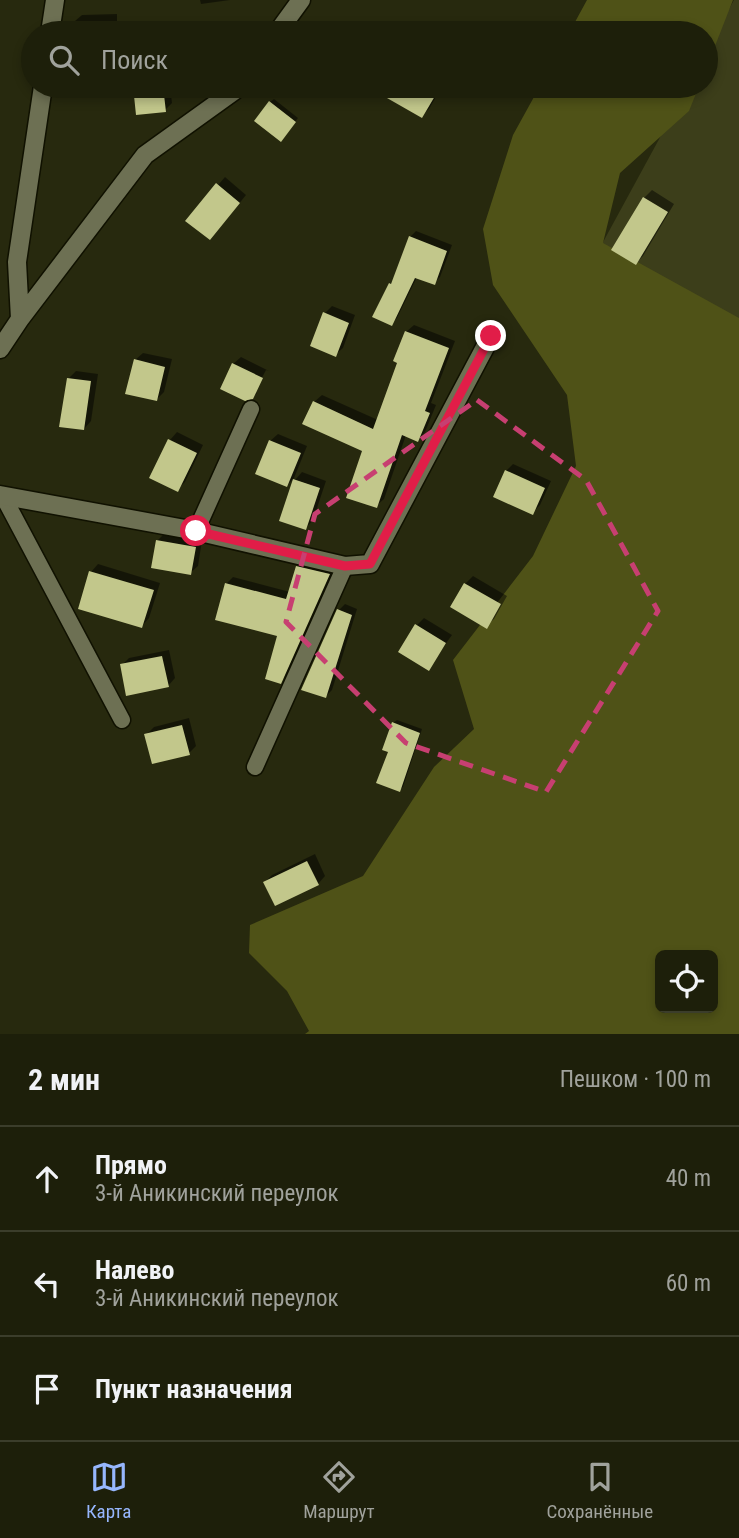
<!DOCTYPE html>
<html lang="ru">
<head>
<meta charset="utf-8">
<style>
	body { margin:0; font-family:"Roboto Condensed",sans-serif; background:#252713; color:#f1f3f6 }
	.controls { position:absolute; right:21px; bottom:21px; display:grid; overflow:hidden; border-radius:10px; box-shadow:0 4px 10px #0003 }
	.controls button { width:63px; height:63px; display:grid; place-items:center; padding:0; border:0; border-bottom:2px solid #3b3d2b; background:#1d1f0a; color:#f1f3f6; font:35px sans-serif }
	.stop { position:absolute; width:21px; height:21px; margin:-16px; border:5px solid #e11d48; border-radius:50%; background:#fff }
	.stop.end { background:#e11d48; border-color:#fff; box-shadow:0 2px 7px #0008 }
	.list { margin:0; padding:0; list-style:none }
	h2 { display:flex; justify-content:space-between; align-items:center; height:91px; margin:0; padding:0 28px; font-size:30px }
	h2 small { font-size:23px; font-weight:400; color:#a0a29c }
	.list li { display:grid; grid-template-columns:46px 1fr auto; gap:21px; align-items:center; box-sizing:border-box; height:105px; padding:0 28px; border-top:2px solid #3b3d2b }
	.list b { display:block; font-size:26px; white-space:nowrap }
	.list p { margin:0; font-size:23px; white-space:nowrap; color:#a0a29c }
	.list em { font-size:23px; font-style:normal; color:#a0a29c }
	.icon { flex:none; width:38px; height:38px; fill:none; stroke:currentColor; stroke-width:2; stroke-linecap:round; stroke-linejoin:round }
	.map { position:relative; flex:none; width:739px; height:1034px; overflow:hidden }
	.search { position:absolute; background:#1d1f0a; box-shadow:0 4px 10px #0003; left:21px; right:21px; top:21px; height:77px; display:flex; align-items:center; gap:18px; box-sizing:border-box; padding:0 24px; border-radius:38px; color:#a0a29c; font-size:26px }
	.sheet { height:406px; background:#1d1f0a }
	nav { display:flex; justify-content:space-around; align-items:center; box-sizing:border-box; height:98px; border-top:2px solid #3b3d2b; background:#1d1f0a; font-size:19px; color:#a0a29c }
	nav a { display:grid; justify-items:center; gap:4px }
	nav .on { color:#96b6fd }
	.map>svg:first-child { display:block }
	.green { fill:#3c3e1a }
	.forest { fill:#4f5217; fill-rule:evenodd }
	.shadow { fill:#0007 }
	.building { fill:#c2c78b }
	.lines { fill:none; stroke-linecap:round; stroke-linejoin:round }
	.lane-casing { stroke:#101100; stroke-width:19 }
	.street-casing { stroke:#101100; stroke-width:21 }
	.lane { stroke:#6d7053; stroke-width:16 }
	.street { stroke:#6d7053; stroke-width:18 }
	.route { stroke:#e11d48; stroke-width:9 }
	.marked { fill:none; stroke:#c73f71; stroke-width:5; stroke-dasharray:14 9; stroke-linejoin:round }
</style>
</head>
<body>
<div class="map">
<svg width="739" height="1034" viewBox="0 0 739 1034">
	<rect width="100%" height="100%" fill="#27290e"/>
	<path class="green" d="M734,0H739V371L590,266L688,86H706V52Z"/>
	<path class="forest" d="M587,0H733L706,69V33H569Z
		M540,86H699L689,111L620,173L603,243L739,318V1034H305L309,1031L287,991L249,953L250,925L363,876L434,767L474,729L453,660L533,556L576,466L567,395L493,285L483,229L513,135ZM660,955H713V1008H660Z"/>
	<path class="shadow" d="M200,0H230L201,4Z
		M117,14V33H67H76L75,21L82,15Z
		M469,25L481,33H461Z
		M67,86H98L77,88Z
		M135,86H170L172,103L165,110L138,113Z
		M395,86H437L441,88L429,109L421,116L388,97Z
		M274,99L298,118L284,136L270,102Z
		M225,177L246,195L217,231L188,220Z
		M652,190L674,204L643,256L636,263L613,250L644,198Z
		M416,231L452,245L440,277L434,283L417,277L397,318L391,324L390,284L395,279L410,237Z
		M332,306L355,315L343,348L335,355L325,313Z
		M414,325L455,341L431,403L436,405L425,432L418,440L406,435L384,499L376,506L364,450L314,402L322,395L378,420L400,362L406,332Z
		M143,353L172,359L164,392L157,399L135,360Z
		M241,357L269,371L259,391L269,371L266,370L254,393H257L253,397L233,364Z
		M76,371L98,374L91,421L84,429L69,378Z
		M177,432L203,445L185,482L177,490L151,477L170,440Z
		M278,434L307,446L294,478L287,485L270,441Z
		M513,464L551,481L540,505L532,513L506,471Z
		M302,472L326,481L313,520L306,528L295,480Z
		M165,533L202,540L198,566L190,573L157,541Z
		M304,560L335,567L287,675L280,682V634L226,584L233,577L290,592L297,567Z
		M98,564L160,583L149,618L142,626L91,572Z
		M473,576L507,596L494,619L486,626L452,606L465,584Z
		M345,604L357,609L332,690L326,696L339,610Z
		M424,618L452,635L428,668L417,625Z
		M169,650L175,678L168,686L122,665L129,658Z
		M189,718L196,746L189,753L146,735L154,727Z
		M397,720L422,729L403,787L399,790L391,751L393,723Z
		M315,854L325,876L318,884L265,882L272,875Z"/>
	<path class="building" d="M133,86H163L166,112L136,115Z
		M366,86H417L435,96L422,118Z
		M269,101L296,122L281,142L254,121Z
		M216,183L240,203L210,240L185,221Z
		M643,197L668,212L636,265L611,250Z
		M409,236L447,251L435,285L415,278L392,326L372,317L389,283L391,284Z
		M323,312L349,323L336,357L310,346Z
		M405,331L449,348L425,411L430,413L418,442L402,435L377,508L346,498L362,451L302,424L313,401L373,429L397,363L393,361Z
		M134,359L165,367L157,401L125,394Z
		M232,363L263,378L253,399L245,401L220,389Z
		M67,378L91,381L84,430L59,427Z
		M168,439L197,453L178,492L149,478Z
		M269,440L301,453L287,487L255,474Z
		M505,470L545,488L533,515L493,497Z
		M293,479L320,488L306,530L279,521Z
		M156,540L196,547L191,575L151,568Z
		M296,566L330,574L281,684L265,679L277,636L215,620L225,583L286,599Z
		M89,571L154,590L142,628L78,609Z
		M464,583L501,604L487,629L450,607Z
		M337,609L352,615L326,698L301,690Z
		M415,624L446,643L429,671L398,652Z
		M162,656L169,687L126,696L120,664Z
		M392,722L420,733L400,792L376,783L388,752L382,750Z
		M182,725L190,755L152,764L144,734Z
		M307,861L319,885L275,906L263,882Z"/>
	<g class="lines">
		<g class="lane-casing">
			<path id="lane" d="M3,496L122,720
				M196,531L251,409
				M255,767L345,566"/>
		</g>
		<g class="street-casing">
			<path id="street" d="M50,33L55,0
				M277,33L301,0
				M20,319L17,262L43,86
				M0,349L20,319L145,155L234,91L238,86
				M0,495L196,531L345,566L370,564L491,336"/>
		</g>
		<use href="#lane" class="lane"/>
		<use href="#street" class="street"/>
	</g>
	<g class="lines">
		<path class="route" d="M196,531L345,566L370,564L491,336"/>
	</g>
	<path class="marked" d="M477,400L586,480L658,611L546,792L406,743L286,622L315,514Z"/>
</svg>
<div class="controls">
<button><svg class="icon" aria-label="locate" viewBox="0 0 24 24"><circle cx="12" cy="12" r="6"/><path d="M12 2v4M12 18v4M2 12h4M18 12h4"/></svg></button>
</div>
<div class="stop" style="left:196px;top:531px"></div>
<div class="stop end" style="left:491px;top:336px"></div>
<div class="search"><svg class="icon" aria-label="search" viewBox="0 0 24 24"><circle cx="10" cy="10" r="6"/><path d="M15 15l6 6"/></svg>Поиск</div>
</div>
<section class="sheet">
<h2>2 мин<small>Пешком · 100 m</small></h2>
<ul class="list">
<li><svg class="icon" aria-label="ahead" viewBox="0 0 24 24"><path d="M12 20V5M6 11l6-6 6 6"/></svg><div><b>Прямо</b><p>3-й Аникинский переулок</p></div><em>40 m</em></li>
<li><svg class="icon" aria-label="left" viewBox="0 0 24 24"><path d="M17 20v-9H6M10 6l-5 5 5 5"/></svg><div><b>Налево</b><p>3-й Аникинский переулок</p></div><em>60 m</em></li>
<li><svg class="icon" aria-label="arrive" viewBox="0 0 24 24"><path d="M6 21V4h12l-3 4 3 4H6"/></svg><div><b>Пункт назначения</b></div></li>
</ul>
</section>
<nav>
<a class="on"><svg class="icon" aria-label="map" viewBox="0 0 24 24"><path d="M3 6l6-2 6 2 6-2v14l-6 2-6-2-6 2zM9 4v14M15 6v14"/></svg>Карта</a>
<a><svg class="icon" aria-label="directions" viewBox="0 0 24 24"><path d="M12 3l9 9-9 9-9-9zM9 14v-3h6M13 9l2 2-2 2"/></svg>Маршрут</a>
<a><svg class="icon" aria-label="saved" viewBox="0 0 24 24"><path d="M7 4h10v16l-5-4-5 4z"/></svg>Сохранённые</a>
</nav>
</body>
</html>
